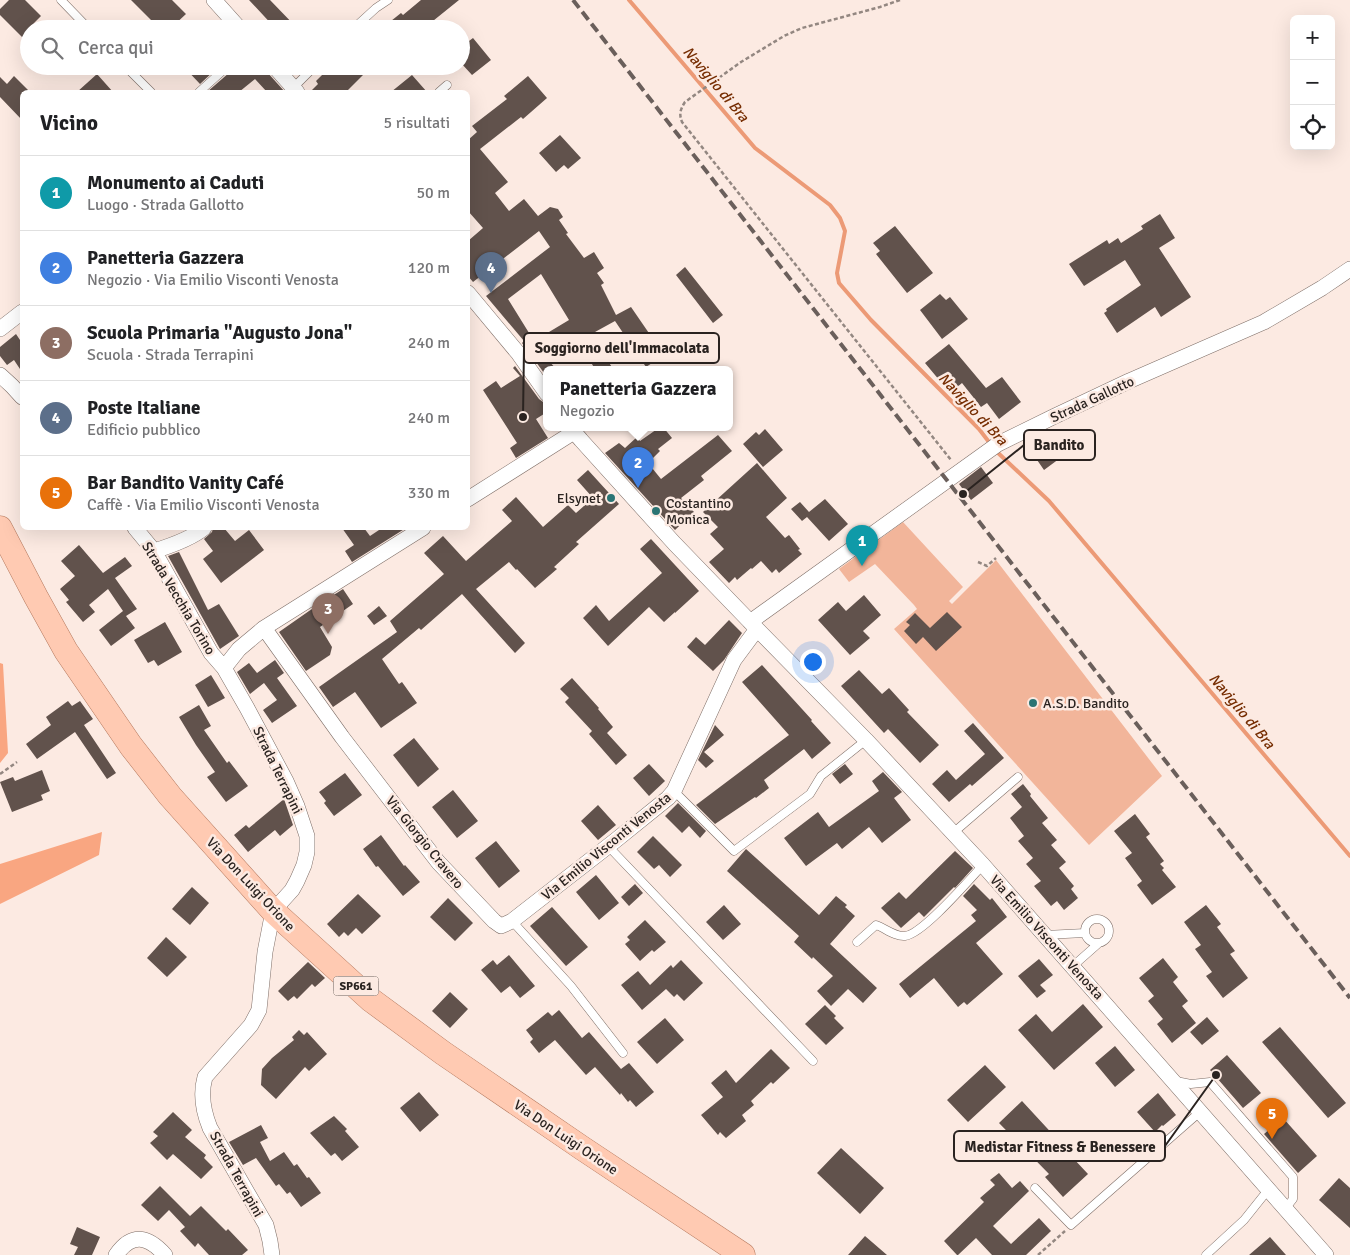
<!DOCTYPE html>
<html lang="it">
<head>
<meta charset="utf-8">
<style>
	body { margin:0; font-family:Signika,sans-serif; background:#f6f6f6; color:#202124 }
	.controls { position:absolute; right:15px; top:15px; display:grid; overflow:hidden; border-radius:8px; box-shadow:0 5px 20px #0002 }
	.controls button { width:45px; height:45px; display:grid; place-items:center; padding:0; border:0; border-bottom:1px solid #e0e0e0; background:#fff; color:#202124; font:25px sans-serif }
	.you { position:absolute; left:812px; top:661px; width:18px; height:18px; margin:-12px; border:4px solid #fff; border-radius:50%; background:#1a73e8; box-shadow:0 0 0 8px #1a73e833 }
	.badge { display:grid; place-items:center; width:32px; height:32px; border-radius:50%; background:#ea580c; color:#fff; font-size:16px; font-weight:700 }
	.pin { position:absolute; translate:-50% -41px; filter:drop-shadow(0 1px 2px #0008) }
	.pin::after { content:''; position:absolute; top:26px; width:18px; height:15px; background:inherit; clip-path:polygon(0 0,100% 0,50% 100%) }
	.popup { position:absolute; left:543px; top:366px; width:190px; height:65px; box-sizing:border-box; display:grid; place-content:center; border-radius:8px; background:#fff; filter:drop-shadow(0 1px 4px #0005); font-size:16px; white-space:nowrap; color:#757577 }
	.popup b { font-size:19px; color:#202124 }
	.popup::after { content:''; position:absolute; left:50%; top:100%; margin-left:-10px; border:10px solid transparent; border-top-color:#fff }
	.list { margin:0; padding:0; list-style:none }
	h2 { display:flex; justify-content:space-between; align-items:center; height:65px; margin:0; padding:0 20px; font-size:21px }
	h2 small { font-size:16px; font-weight:400; color:#757577 }
	.list li { display:grid; grid-template-columns:32px 1fr auto; gap:15px; align-items:center; box-sizing:border-box; height:75px; padding:0 20px; border-top:1px solid #e0e0e0 }
	.list b { display:block; font-size:19px; white-space:nowrap }
	.list p { margin:0; font-size:16px; white-space:nowrap; color:#757577 }
	.list em { font-size:16px; font-style:normal; color:#757577 }
	.icon { flex:none; width:28px; height:28px; fill:none; stroke:currentColor; stroke-width:2; stroke-linecap:round; stroke-linejoin:round }
	.map { position:relative; flex:none; width:1350px; height:1255px; overflow:hidden }
	.search { position:absolute; background:#fff; box-shadow:0 5px 20px #0002; left:20px; top:20px; width:450px; height:55px; display:flex; align-items:center; gap:12px; box-sizing:border-box; padding:0 18px; border-radius:28px; color:#757577; font-size:19px }
	.panel { position:absolute; background:#fff; box-shadow:0 5px 20px #0002; left:20px; top:90px; width:450px; height:440px; border-radius:8px }
	.map>svg:first-child { display:block }
	.green { fill:#f2b59a }
	.forest { fill:#f9a681 }
	.lines { fill:none; stroke-linecap:round; stroke-linejoin:round }
	.stream { stroke:#ec9a76; stroke-width:4 }
	.building { fill:#61524c; fill-rule:evenodd }
	.lane-casing { stroke:#7e6e67; stroke-width:9 }
	.street-casing { stroke:#7e6e67; stroke-width:16 }
	.primary-casing { stroke:#b4785d; stroke-width:25 }
	.path { stroke:#938781; stroke-width:2.5; stroke-dasharray:4 2.5; stroke-linecap:butt }
	.lane { stroke:#fff; stroke-width:8 }
	.street { stroke:#fff; stroke-width:15 }
	.primary { stroke:#ffcab2; stroke-width:24 }
	.rail { stroke:#6a5f5b; stroke-width:4; stroke-dasharray:10 5; stroke-linecap:butt }
	.poi-dot { fill:#2a7474; stroke:#fceae2; stroke-width:2 }
	.labels { text-anchor:middle; stroke-width:5; stroke-linejoin:round; paint-order:stroke }
	.shield { fill:#fceae2; stroke:#695f5a; stroke-width:1 }
	.shield-label { font-size:12px; font-weight:bold; fill:#2a2320 }
	.street-label { font-size:14px; fill:#2a2320; stroke:#fceae2 }
	.poi-label { font-size:14px; fill:#2a2320; stroke:#fceae2; text-anchor:start }
	.water-label { font-size:15px; font-style:italic; fill:#762d02; stroke:#fceae2 }
	.leader { fill:none; stroke:#2a2320; stroke-width:2 }
	.callout-dot { fill:#2a2320; stroke:#fceae2; stroke-width:2 }
	.callout { fill:#fceae2; stroke:#2a2320; stroke-width:2 }
	.callout-label { font-size:15px; text-anchor:middle; font-weight:bold; fill:#2a2320 }
</style>
</head>
<body>
<div class="map">
<svg width="1350" height="1255" viewBox="0 0 1350 1255">
	<rect width="100%" height="100%" fill="#fceae2"/>
	<path class="green" d="M903,522L963,587L949,601L952,604L996,560L1162,776L1089,845L894,629L917,609L914,605L875,564L849,582L839,569Z"/>
	<path class="forest" d="M0,663L3,664L8,753L0,763Z
		M102,832L99,855L0,904V864Z"/>
	<g class="lines">
		<path class="stream" d="M629,0L755,148L830,205L840,218L845,231L837,273L839,283L871,320L979,429L992,446
			M996,451L1049,501L1350,856"/>
	</g>
	<path class="building" d="M9,0H25L41,16L29,28V44L0,15V9Z
		M131,0H172L186,14L171,28L163,20L157,26Z
		M249,0H270L298,29H276Z
		M421,0H459L423,29H381L401,13L403,15Z
		M473,38L491,60L472,75L461,63V47Z
		M183,66H211L215,70L200,84Z
		M237,66H264L267,72L285,92H267L255,79L239,92H207Z
		M331,66H372L346,92H310L318,84L316,81Z
		M97,74L113,92H77Z
		M412,75L427,92H391Z
		M14,76L30,92H22V120L0,97V77L7,84Z
		M528,76L547,98L523,119L521,117L480,149L508,182L495,193L509,211L524,199L538,216L550,207L558,209L563,217L559,220L568,233L566,234L584,258L594,252L604,268L597,273L604,283L601,285L616,315L631,307L664,355L646,367L615,321L595,332L596,333L592,335L613,369H595L579,343L549,361L556,369H547V377L522,343L524,341L486,296L550,247L539,231L473,282L468,276V241L483,228L468,211V140L477,132L472,126L507,99L504,96ZM541,274L569,320L534,341L508,299Z
		M560,135L581,158L568,169L564,165L556,172L539,153Z
		M1160,214L1175,238L1159,248L1191,297L1161,317L1155,307L1117,333L1104,313L1107,311L1106,309L1141,285L1125,260L1084,286L1069,264L1107,240L1109,244L1118,238L1121,243L1143,229L1141,226Z
		M895,226L933,273L907,293L876,254L880,251L873,243Z
		M685,267L723,315L713,323L676,275Z
		M940,294L946,300L950,297L968,319L942,339L920,310Z
		M16,334L22,343V372L14,360L7,365L0,356V347Z
		M949,344L986,388L1002,377L1021,402L999,419L987,403L981,407L962,383L950,393L925,363Z
		M515,366L539,399L543,402L547,403V412L536,419L548,438L516,458L510,448L517,443L483,390L496,381L501,388L520,376L513,368Z
		M660,427H663L672,438L658,449L660,451L648,463L661,479L718,435L732,451L701,476L704,480L681,498L694,512L675,530L605,453L619,443L625,448L637,437L640,441Z
		M765,429L783,450L763,467L743,444L756,432L759,435Z
		M1052,433L1067,453L1044,470L1035,457L1038,455L1032,448Z
		M757,463L787,498L766,517L785,538L789,535L800,549L798,550L802,554L779,573L776,569L772,573L761,561L752,569L751,568L737,580L735,577L729,583L709,562L724,549L710,534L718,527L703,512Z
		M981,467L993,483L971,500L959,484Z
		M588,470L619,504L576,542L579,544L554,567L557,569L535,588L517,569L516,570L509,562L476,589L525,643L515,653L462,594L421,630L419,628L382,659L399,684L402,682L417,703L381,728L355,692L333,707L319,687L397,632L390,621L444,574L424,553L443,536L466,561L512,521L502,510L516,497L543,527L568,505L576,513L593,498L577,480Z
		M825,499L848,524L829,541L807,517L802,521L791,509L800,502L809,512Z
		M213,528H224L235,541L249,530L264,550L221,583L203,559L213,551L204,539L212,532Z
		M342,528H364L370,536L382,528H406L352,562L345,551L354,545Z
		M651,539L699,591L675,613V612L664,622L649,607L608,646L583,618L596,605L609,621L662,573L640,549Z
		M79,545L103,573L125,557L132,566L115,578L137,609L126,616L135,628L111,646L99,630L123,611L108,589L89,605L95,612L83,622L66,602L69,600L60,589L75,576L61,561Z
		M179,552L208,610L219,604L239,636L220,649L168,556Z
		M343,589L353,604L320,627L332,647L330,655L306,671L279,632L309,611Z
		M864,595L881,615L863,631L870,638L850,655L818,620L838,602L846,611Z
		M379,606L387,616L374,625L367,616Z
		M947,612L962,627L936,651L923,637L916,644L904,631L910,625L906,622L915,613L930,628Z
		M729,620L742,633L724,660L713,671L687,647L696,637L705,645Z
		M165,622L182,652L158,666L154,660L148,663L134,640Z
		M275,660L284,673L277,678L297,706L272,723L263,710L277,700L264,683L250,694L237,672L249,663L257,673Z
		M762,665L812,720L811,721L831,743L812,759L804,749L764,780L769,788L756,798L755,797L715,824L696,805L789,735L742,682Z
		M859,670L882,694L889,688L909,710L907,712L939,745L920,763L888,729L884,733L841,686Z
		M211,675L225,698L208,707L195,685Z
		M572,678L599,708L598,709L613,727L607,733L627,755L616,765L589,734L592,731L565,702L569,698L560,689Z
		M68,701L72,706L80,701L93,719L84,725L116,773L107,779L75,732L37,759L26,744L51,725L46,717Z
		M199,705L211,726L204,730L227,763L229,761L248,786L226,802L207,777L215,772L196,745L179,717Z
		M973,723L1004,758L972,786L970,784L949,802L932,784L947,770L956,780L985,754L964,731Z
		M715,725L724,735L704,752L714,761L706,768L698,760Z
		M414,738L439,769L418,787L393,755Z
		M649,764L665,781L649,796L633,778Z
		M845,764L853,774L840,784L832,774Z
		M42,770L50,791L41,795L43,800L12,812L0,782L13,777L15,781Z
		M883,772L902,792L894,798L911,820L882,843L869,827L842,849L837,843L806,866L784,838L818,812L829,827L879,791L872,781Z
		M345,773L362,795L334,816L324,803L326,801L319,792Z
		M1023,784L1031,794L1030,796L1048,818L1042,823L1057,840L1051,845L1066,862L1059,868L1074,886L1071,889L1078,898L1064,910L1057,901L1051,906L1034,886L1041,881L1026,864L1033,858L1018,841L1024,836L1010,818L1022,807L1011,794Z
		M453,790L478,821L457,838L432,807Z
		M284,799L293,825L280,836L275,830L248,852L234,835L246,825L249,828Z
		M678,803L706,831L700,838L689,826L682,833L665,816Z
		M598,805L616,825L598,840L581,821Z
		M1135,814L1150,834L1146,837L1164,861L1160,864L1164,868L1162,870L1176,887L1152,905L1137,885L1142,881L1125,858L1132,853L1114,831Z
		M381,835L404,866L405,865L420,882L403,896L378,866L376,867L363,849Z
		M653,836L682,865L670,877L659,865L654,869L637,852Z
		M496,841L520,871L499,888L475,858Z
		M746,849L819,915L836,896L847,905L845,907L855,916L830,944L877,988L863,1003L848,989L831,1006L817,991L833,976L813,957L812,959L794,942L799,936L727,871Z
		M955,851L973,868L955,888L954,887L924,917L919,912L901,928L881,908L899,892L906,899Z
		M596,875L619,903L599,920L576,892Z
		M635,884L643,893L629,906L621,897Z
		M974,884L990,900L992,898L1007,917L976,943L1003,974L967,1005L964,1002L958,1007L934,978L910,998L899,984L976,921L971,915L977,910L963,896Z
		M192,887L209,903L190,925L172,909Z
		M358,894L381,916L362,934L356,928L348,936L344,932L339,937L327,924Z
		M448,898L473,923L455,941L430,917Z
		M724,905L741,924L723,940L706,922Z
		M1206,905L1221,924L1217,927L1235,951L1230,954L1248,978L1223,998L1206,976L1212,972L1195,949L1201,945L1184,922Z
		M552,907L588,947L566,966L530,926Z
		M645,920L666,942L654,952L652,950L640,961L625,944L630,940L627,937Z
		M166,937L187,957L167,977L147,958Z
		M509,955L535,986L520,998L510,986L501,993L481,970L493,960L497,965Z
		M1163,958L1178,977L1173,982L1188,1001L1182,1006L1196,1023L1172,1043L1157,1024L1163,1019L1148,1001L1154,996L1139,978Z
		M1039,959L1053,975L1040,985L1046,991L1037,998L1018,976Z
		M681,960L703,983L684,1001L677,994L674,997L666,989L642,1010L621,985L638,971L650,985L671,965L673,968Z
		M308,962L325,978L315,987L312,984L297,999L294,996L288,1001L278,991Z
		M450,992L468,1009L450,1028L432,1011Z
		M1083,1004L1103,1027L1054,1070L1018,1030L1036,1014L1052,1032Z
		M825,1005L836,1016L834,1018L844,1028L826,1045L805,1024Z
		M559,1010L582,1038L589,1032L621,1069L629,1063L654,1092L636,1107L630,1100L628,1102L621,1093L620,1095L595,1067L586,1075L555,1040L539,1053L530,1042L533,1039L526,1030L548,1012L552,1016Z
		M1207,1017L1219,1031L1202,1045L1190,1032Z
		M665,1018L684,1040L657,1064L637,1042Z
		M1280,1027L1346,1103L1328,1118L1262,1042Z
		M299,1030L304,1035L307,1032L327,1054L309,1071L305,1067L276,1099L261,1085L262,1069L272,1058L294,1040L292,1037Z
		M1115,1046L1135,1070L1115,1087L1095,1063Z
		M771,1049L790,1068L773,1084L771,1082L751,1101L754,1105L742,1115L746,1121L726,1138L720,1132L718,1135L701,1115L723,1097L711,1083L726,1070L736,1083Z
		M1227,1055L1261,1093L1243,1108L1210,1070Z
		M985,1065L1006,1087L968,1122L947,1100Z
		M419,1092L439,1115L420,1132L400,1108Z
		M1158,1093L1176,1115L1163,1126L1162,1125L1155,1132L1137,1112Z
		M1022,1101L1058,1140L1057,1141L1088,1174L1063,1197L1045,1177L1049,1174L999,1123Z
		M173,1112L192,1130L185,1137L206,1155L204,1158L213,1167L201,1179L173,1154L167,1160L150,1143L158,1136L153,1132Z
		M334,1116L347,1129L345,1131L359,1147L342,1161L335,1153L331,1156L310,1133Z
		M1283,1118L1317,1156L1298,1173L1264,1134Z
		M261,1125L268,1138L260,1142L270,1161L284,1152L294,1166L297,1164L307,1178L309,1177L321,1193L301,1207L290,1192L287,1194L279,1184L276,1186L256,1158L243,1165L229,1142Z
		M841,1148L884,1188L860,1214L817,1173Z
		M999,1173L1012,1188L1020,1181L1029,1191L993,1226L1011,1244L1039,1218L1051,1231L1026,1255H992L976,1238L958,1255H957L944,1241L984,1202L980,1198L995,1185L990,1180Z
		M1339,1178L1350,1188V1228L1319,1200Z
		M160,1186L190,1216L201,1206L226,1231L228,1229L248,1250L242,1255H209L198,1243L195,1247L180,1231L185,1227L169,1210L158,1221L141,1205Z
		M77,1227L100,1237L92,1255H74L78,1247L70,1244Z
		M865,1236L887,1255H848Z
		M1270,1237L1286,1255H1249Z"/>
	<g class="lines">
		<g class="lane-casing">
			<path id="lane" d="M61,0L89,29
				M353,29L376,8L388,0
				M125,66L151,92
				M293,88L315,66
				M199,92L228,66
				M439,92L447,85
				M674,791L734,851L810,794L821,776L866,740
				M953,833L1018,777
				M608,846L813,1061
				M1085 931a12 12 0 1 1 24 0a12 12 0 1 1-24 0Z
				M512,921L571,986L623,1053
				M1045,935L1085,933
				M857,942L876,925C885,928 895,937 905,936C923,934 969,880 983,865
				M1073,966L1099,943
				M1176,1081L1191,1084L1210,1082L1293,1177V1199L1285,1209
				M1035,1188L1071,1225L1201,1111
				M1206,1255L1244,1220L1268,1190"/>
		</g>
		<g class="street-casing">
			<path id="street" d="M214,0L240,29
				M274,66L297,92
				M468,293L518,353L547,394
				M0,329L22,312
				M0,375L12,386L22,397
				M570,427L581,440L674,543L757,629L866,740L983,865L1326,1255
				M468,499L574,432
				M135,528L154,551L211,653L224,668L247,708L286,781L297,806L307,836V852L304,865L297,881L292,890L273,911L265,952L259,1010L251,1025L205,1077C200,1095 203,1111 210,1128L266,1225L270,1241L272,1255
				M154,551C170,546 191,539 204,528
				M750,622L998,444L1055,416L1129,381L1264,322L1322,288L1350,269
				M264,628L342,737L438,862L494,921L501,926L512,921L616,840L668,798L674,791L734,660L757,629
				M224,668L239,649L264,628L423,528
				M116,1255C132,1232 148,1236 165,1255"/>
		</g>
		<g class="primary-casing">
			<path id="primary" d="M0,528L36,597L66,651L131,746L170,796L273,911L371,1000L443,1053L582,1148L743,1255"/>
		</g>
		<path class="path" d="M900,0L880,7L802,28L784,36L741,62L685,102C680,110 679,114 682,122L951,460
			M978,562L987,566L996,558
			M0,774L17,762
			M1038,1255L1065,1231"/>
		<use href="#lane" class="lane"/>
		<use href="#street" class="street"/>
		<use href="#primary" class="primary"/>
		<path class="rail" d="M573,0L1350,998"/>
	</g>
	<g class="poi-dot">
		<circle cx="611" cy="498" r="5"/>
		<circle cx="656" cy="511" r="5"/>
		<circle cx="1033" cy="703" r="5"/>
	</g>
	<g class="labels">
		<rect class="shield" x="333.5" y="976.5" width="45" height="19" rx="4"/>
		<g class="shield-label">
			<text x="356" y="990">SP661</text>
		</g>
		<g class="street-label">
			<text transform="translate(1092 399) rotate(-25)" y="5">Strada Gallotto</text>
			<text transform="translate(179 598) rotate(59)" y="5">Strada Vecchia Torino</text>
			<text transform="translate(278 770) rotate(64)" y="5">Strada Terrapini</text>
			<text transform="translate(425 842) rotate(51)" y="5">Via Giorgio Cravero</text>
			<text transform="translate(606 846) rotate(-39)" y="5">Via Emilio Visconti Venosta</text>
			<text transform="translate(251 884) rotate(47)" y="5">Via Don Luigi Orione</text>
			<text transform="translate(1047 937) rotate(48)" y="5">Via Emilio Visconti Venosta</text>
			<text transform="translate(566 1137) rotate(34)" y="5">Via Don Luigi Orione</text>
			<text transform="translate(237 1174) rotate(61)" y="5">Strada Terrapini</text>
		</g>
		<g class="poi-label">
			<text x="601" y="503" text-anchor="end">Elsynet</text>
			<text x="666" y="508">Costantino<tspan x="666" dy="16">Monica</tspan></text>
			<text x="1043" y="708">A.S.D. Bandito</text>
		</g>
		<g class="water-label">
			<text transform="translate(716 84) rotate(50)" y="5">Naviglio di Bra</text>
			<text transform="translate(973 409) rotate(47)" y="5">Naviglio di Bra</text>
			<text transform="translate(1242 711) rotate(50)" y="5">Naviglio di Bra</text>
		</g>
	</g>
	<path class="leader" d="M523 417L524 348M963 494L1024 445M1216 1075L1165 1146"/>
	<g class="callout-dot">
		<circle cx="523" cy="417" r="5"/>
		<circle cx="963" cy="494" r="5"/>
		<circle cx="1216" cy="1075" r="5"/>
	</g>
	<g class="callout">
		<rect x="524" y="333" width="195" height="30" rx="5"/>
		<rect x="1024" y="430" width="71" height="30" rx="5"/>
		<rect x="954" y="1131" width="211" height="30" rx="5"/>
	</g>
	<g class="callout-label">
		<text x="622" y="353">Soggiorno dell'Immacolata</text>
		<text x="1059" y="450">Bandito</text>
		<text x="1060" y="1152">Medistar Fitness &amp; Benessere</text>
	</g>
</svg>
<div class="controls">
<button>+</button>
<button>−</button>
<button><svg class="icon" aria-label="locate" viewBox="0 0 24 24"><circle cx="12" cy="12" r="6"/><path d="M12 2v4M12 18v4M2 12h4M18 12h4"/></svg></button>
</div>
<div class="you"></div>
<div class="pin badge" style="left:862px;top:566px;background:#0f9aa8">1</div>
<div class="pin badge" style="left:638px;top:488px;background:#3f7fe0">2</div>
<div class="popup"><b>Panetteria Gazzera</b>Negozio</div>
<div class="pin badge" style="left:328px;top:634px;background:#8d6e63">3</div>
<div class="pin badge" style="left:491px;top:293px;background:#5c6f8a">4</div>
<div class="pin badge" style="left:1272px;top:1139px;background:#e8710a">5</div>
<div class="search"><svg class="icon" aria-label="search" viewBox="0 0 24 24"><circle cx="10" cy="10" r="6"/><path d="M15 15l6 6"/></svg>Cerca qui</div>
<section class="panel">
<h2>Vicino<small>5 risultati</small></h2>
<ul class="list">
<li><span class="badge" style="background:#0f9aa8">1</span><div><b>Monumento ai Caduti</b><p>Luogo · Strada Gallotto</p></div><em>50 m</em></li>
<li><span class="badge" style="background:#3f7fe0">2</span><div><b>Panetteria Gazzera</b><p>Negozio · Via Emilio Visconti Venosta</p></div><em>120 m</em></li>
<li><span class="badge" style="background:#8d6e63">3</span><div><b>Scuola Primaria &quot;Augusto Jona&quot;</b><p>Scuola · Strada Terrapini</p></div><em>240 m</em></li>
<li><span class="badge" style="background:#5c6f8a">4</span><div><b>Poste Italiane</b><p>Edificio pubblico</p></div><em>240 m</em></li>
<li><span class="badge" style="background:#e8710a">5</span><div><b>Bar Bandito Vanity Café</b><p>Caffè · Via Emilio Visconti Venosta</p></div><em>330 m</em></li>
</ul>
</section>
</div>
</body>
</html>
